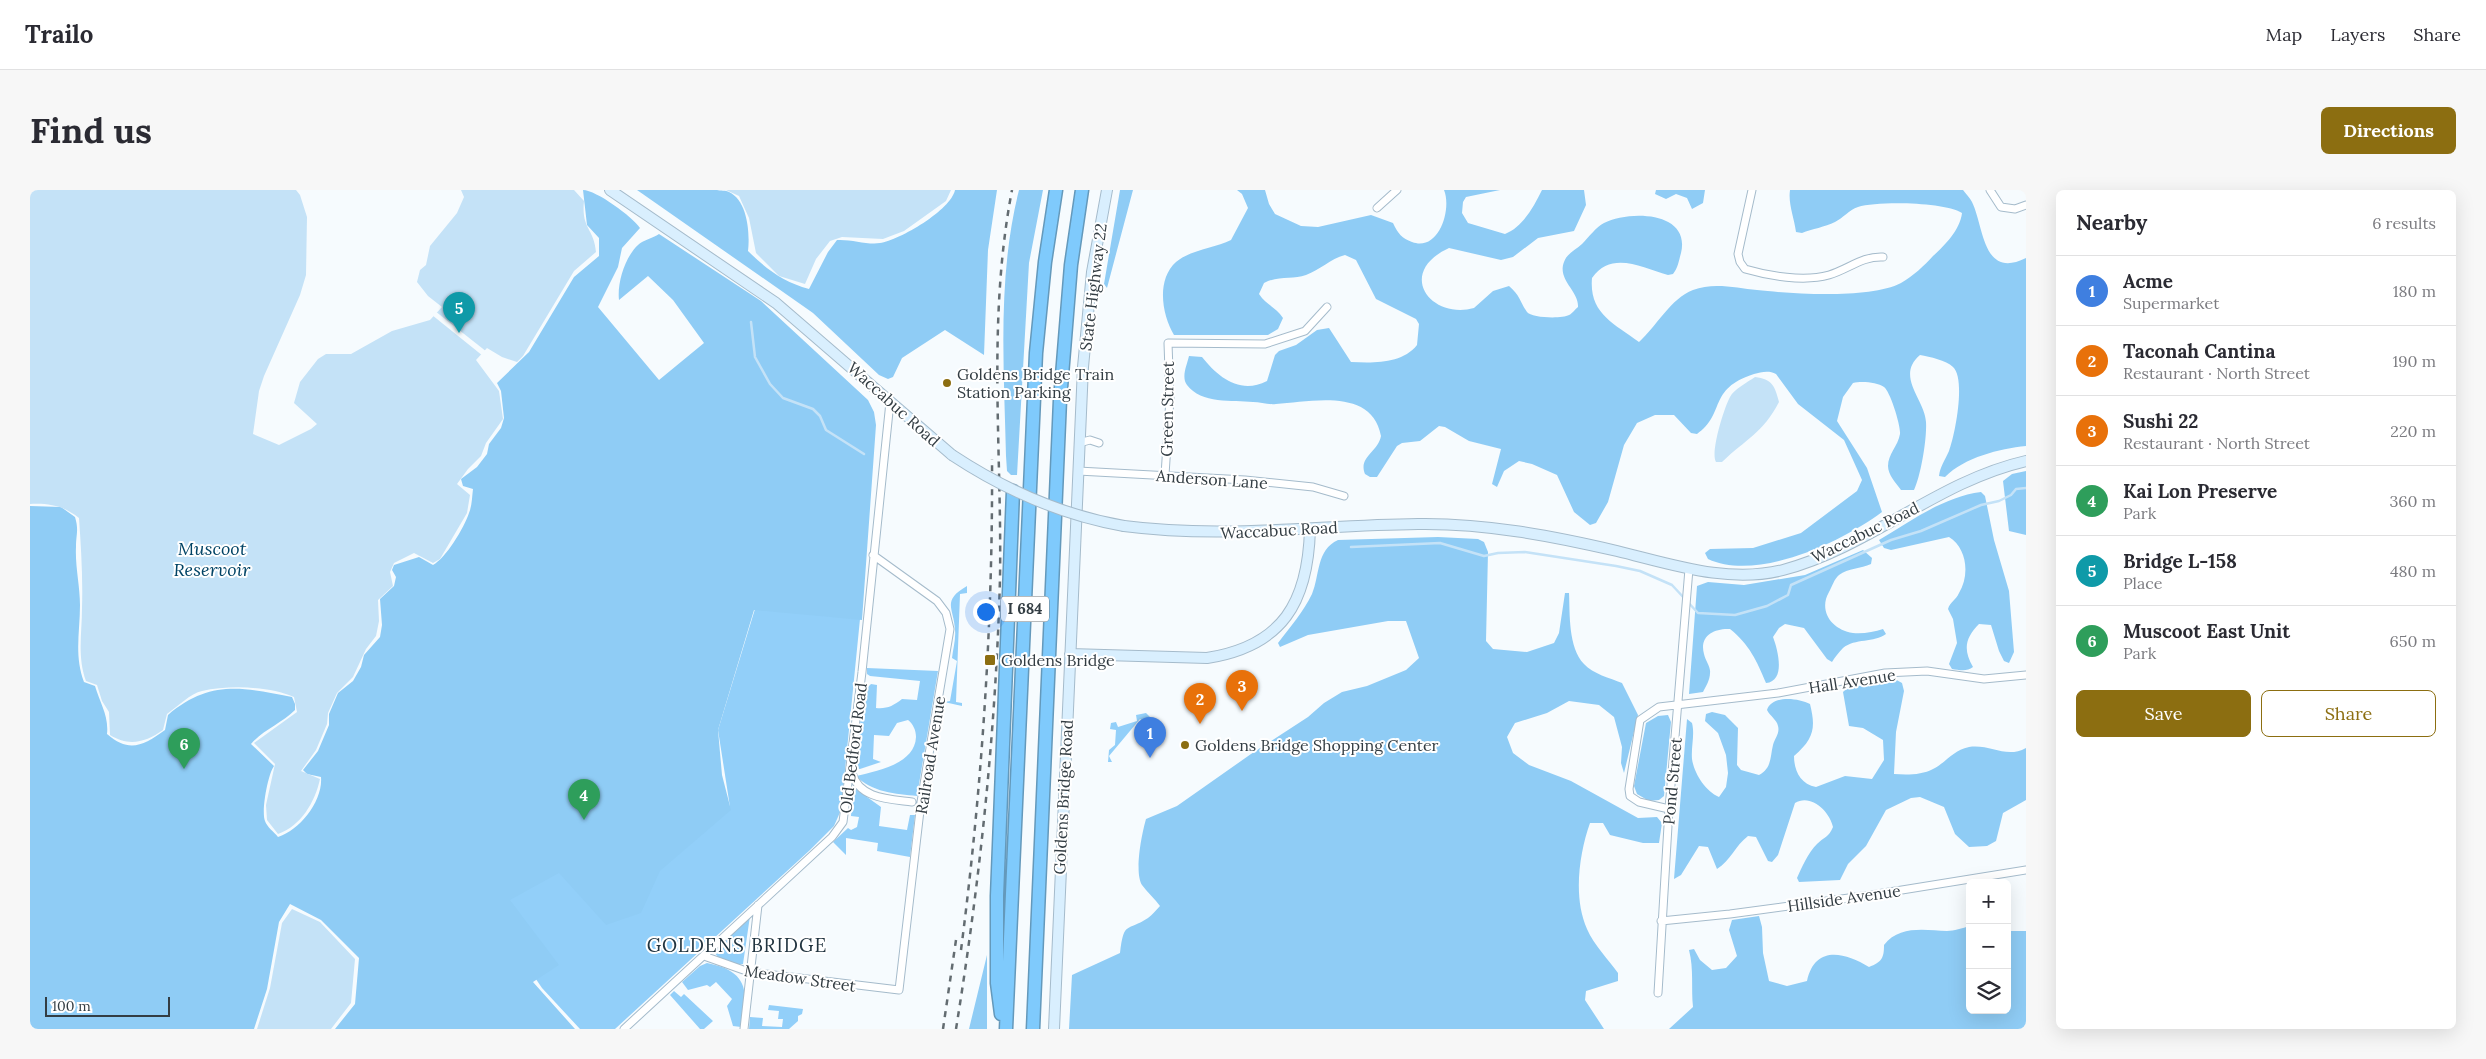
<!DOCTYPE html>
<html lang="en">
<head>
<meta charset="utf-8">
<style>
	body { margin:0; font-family:Lora,serif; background:#f7f7f7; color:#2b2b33 }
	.controls { position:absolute; right:15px; bottom:15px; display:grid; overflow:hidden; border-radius:8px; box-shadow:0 5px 20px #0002 }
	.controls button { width:45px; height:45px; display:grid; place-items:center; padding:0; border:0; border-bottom:1px solid #e1e1e2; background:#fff; color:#2b2b33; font:25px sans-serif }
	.scale { position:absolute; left:15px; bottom:12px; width:125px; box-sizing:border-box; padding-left:5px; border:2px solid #333d43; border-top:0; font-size:14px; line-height:18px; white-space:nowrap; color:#333d43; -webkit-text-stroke:4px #fff; paint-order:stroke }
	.you { position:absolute; left:955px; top:421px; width:18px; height:18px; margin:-12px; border:4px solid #fff; border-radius:50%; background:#1a73e8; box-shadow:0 0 0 8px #1a73e833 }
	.badge { display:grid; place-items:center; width:32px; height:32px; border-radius:50%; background:#8c6e11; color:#fff; font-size:16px; font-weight:700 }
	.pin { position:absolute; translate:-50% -41px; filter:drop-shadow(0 1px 2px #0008) }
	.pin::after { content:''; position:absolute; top:26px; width:18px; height:15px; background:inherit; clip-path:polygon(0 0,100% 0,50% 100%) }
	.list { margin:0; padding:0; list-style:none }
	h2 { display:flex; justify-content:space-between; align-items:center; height:65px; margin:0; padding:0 20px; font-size:21px }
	h2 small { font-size:16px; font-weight:400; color:#7c7c81 }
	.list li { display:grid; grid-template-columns:32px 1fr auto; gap:15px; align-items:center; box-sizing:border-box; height:70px; padding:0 20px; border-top:1px solid #e1e1e2 }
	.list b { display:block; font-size:19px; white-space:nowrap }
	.list p { margin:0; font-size:16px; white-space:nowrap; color:#7c7c81 }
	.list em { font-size:16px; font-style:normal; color:#7c7c81 }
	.actions { display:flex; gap:10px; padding:15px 20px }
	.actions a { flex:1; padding:11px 0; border:1px solid #8c6e11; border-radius:8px; text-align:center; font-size:18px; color:#8c6e11 }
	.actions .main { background:#8c6e11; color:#fff }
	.icon { flex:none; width:28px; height:28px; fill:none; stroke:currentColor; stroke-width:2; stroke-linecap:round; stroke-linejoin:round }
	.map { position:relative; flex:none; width:1996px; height:839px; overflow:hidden; border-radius:8px }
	header { display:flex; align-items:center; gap:30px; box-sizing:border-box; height:70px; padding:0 25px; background:#fff; border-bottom:1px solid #e1e1e2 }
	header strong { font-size:24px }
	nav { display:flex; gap:28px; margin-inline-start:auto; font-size:18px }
	.intro { display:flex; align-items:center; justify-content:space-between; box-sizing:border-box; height:120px; padding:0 30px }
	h1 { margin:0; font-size:35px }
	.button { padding:12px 22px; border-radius:8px; background:#8c6e11; color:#fff; font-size:18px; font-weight:700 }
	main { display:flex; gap:30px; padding:0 30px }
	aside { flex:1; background:#fff; border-radius:8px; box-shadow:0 5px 20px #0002 }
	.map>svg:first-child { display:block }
	.green { fill:#92cff9 }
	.forest { fill:#8fccf5 }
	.water { fill:#c4e2f7 }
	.pier { fill:#f6fbfe }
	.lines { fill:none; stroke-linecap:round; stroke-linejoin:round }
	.stream { stroke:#c4e2f7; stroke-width:2.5 }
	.street-casing { stroke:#a5bbcb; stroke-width:9 }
	.secondary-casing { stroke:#a5bbcb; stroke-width:12 }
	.highway-casing { stroke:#6499bb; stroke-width:15 }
	.street { stroke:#fff; stroke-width:7 }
	.secondary { stroke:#d9effe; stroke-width:10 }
	.highway { stroke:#7fcafc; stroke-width:12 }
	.rail { stroke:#636c71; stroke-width:2.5; stroke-dasharray:6 6; stroke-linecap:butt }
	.secondary-bridge-casing { stroke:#a5bbcb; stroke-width:12; stroke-linecap:butt }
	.secondary-bridge { stroke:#d9effe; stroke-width:10 }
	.poi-dot { fill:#8c6e11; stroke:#fff; stroke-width:2 }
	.labels { text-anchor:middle; stroke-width:4; stroke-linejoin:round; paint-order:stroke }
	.shield { fill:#fff; stroke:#70777b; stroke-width:1 }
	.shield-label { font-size:15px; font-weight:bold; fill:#333d43 }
	.street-label { font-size:16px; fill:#333d43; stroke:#fff }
	.poi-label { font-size:16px; fill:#333d43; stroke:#fff; text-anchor:start }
	.water-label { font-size:18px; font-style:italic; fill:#004365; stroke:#fff }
	.quarter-label { font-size:19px; letter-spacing:1px; fill:#213440; stroke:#fff }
</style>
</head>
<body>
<header>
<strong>Trailo</strong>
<nav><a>Map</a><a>Layers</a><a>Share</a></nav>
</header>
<div class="intro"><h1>Find us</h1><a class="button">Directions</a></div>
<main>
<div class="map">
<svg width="1996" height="839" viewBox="0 0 1996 839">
	<rect width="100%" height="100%" fill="#f6fbfe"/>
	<path class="green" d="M937,396V403L930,404L926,512L932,513V516L914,512L920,511L927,471L922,468C923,459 926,449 925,440C924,418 911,411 937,396Z
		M725,419L830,429L811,620L804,636L780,660L585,839H550L512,798L406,641L643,611L700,617L688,540Z
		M837,478L908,481L887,606C866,604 841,602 826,586C847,581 885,574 886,547C886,540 883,534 878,530L867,533L859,546L844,545L843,569L851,572L830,579L825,578L833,509L837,498L841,494L847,495L846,518C857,519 863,516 872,509L887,510L890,491L840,486L837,484Z
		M1116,523L1120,527L1115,532L1110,529L1079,566L1082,572H1078L1079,560L1085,555L1086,540L1080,539L1081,533L1086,532L1088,537L1107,531L1106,525Z
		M823,597L851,617L849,636L877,640L880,625H885L880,667L847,661L848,653L816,648V665L803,652L818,638L821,640L827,637L829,627L821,626Z
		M720,726L713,774C703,776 690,771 684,762Z
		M677,773C718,781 719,801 711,837L703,836L697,816L702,809L686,792L680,797L677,795L658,800L652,792L670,776Z
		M644,801L651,807L654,804L683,831L674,839H670L640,805Z
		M739,815L773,819L772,824L768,826V831L759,839H719L720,827L733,828L732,836L752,837L753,829H748L749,821L738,820Z"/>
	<path class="forest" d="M553,0C566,0 603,27 610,38L592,58L588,77L568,117L629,190L674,153L643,110L618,86L589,110C587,93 595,67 608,55C613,50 623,48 629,44L731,111L838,210L844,222L846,235L832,430L724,420L688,540L692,585L701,620L630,681L611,723L576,735L529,683L480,710L529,775L503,792L545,839H305L325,814L329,768L291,730L260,714L249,732L237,799L224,839H0V316L31,317L45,327C49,340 46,344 46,357C45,376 50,396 50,415C50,442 44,465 54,492L65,496C70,513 79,526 77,544C99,563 113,556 135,540L138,525C179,490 212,497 262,507L265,514V520C252,533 233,540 221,554L244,576C238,584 231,621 235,631C237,637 244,642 248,647C270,640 293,611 291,587L277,584L273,580L288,561L299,535V524L308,503L323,491L331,477L334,465L350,447L352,435L350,409L364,396L366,387L362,380L364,375L389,367L403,375C416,368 434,338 439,323C442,316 442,307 443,299L433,296L431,289L447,277L457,264L459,254L471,238L474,228L471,201L467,193L499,162L544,87L569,66V48L557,35Z
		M607,0H687C690,1 696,0 699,2C718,11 720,44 718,61C737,80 754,92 779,99L798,62L807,50C821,49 837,55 850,53C870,50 921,20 925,0H967L958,60L954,165L915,140L872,168L863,187L858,189L849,185L783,123Z
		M989,0H1013L999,73L987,285H981L977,281L976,266C974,177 967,87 989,0Z
		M1090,0H1103L1077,98L1074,94Z
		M1207,0H1235L1239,14L1245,24L1271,36L1288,37L1341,25L1363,33C1368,44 1372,48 1382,52C1409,62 1422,19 1414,0H1470L1436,7L1433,12L1432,23L1438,33L1475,44C1493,37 1504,16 1512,0H1554L1556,15L1544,41L1508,48L1483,67L1471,70L1419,58C1365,83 1401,130 1444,118L1463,101L1479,96C1490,105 1490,112 1497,122C1501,128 1532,129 1539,125C1542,124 1545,119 1548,117C1549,101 1527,90 1534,72C1537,63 1546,60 1552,54C1559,47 1566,37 1574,33C1599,20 1661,21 1651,63C1649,70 1648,78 1643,84L1638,85C1612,78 1582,60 1562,88C1559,123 1583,133 1609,152C1626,137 1641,108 1663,100C1683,92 1707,98 1727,100C1763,104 1840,109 1871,93C1883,86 1894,76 1903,66C1915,55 1930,40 1932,23C1914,12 1848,11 1828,17C1819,20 1813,28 1805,32C1795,37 1782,39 1772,43L1766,42C1764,27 1758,14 1760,0H1933C1936,4 1940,8 1942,12C1954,36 1952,90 1996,68V256C1969,259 1935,267 1915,287L1909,286C1910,277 1915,270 1919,261C1925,245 1936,189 1923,177C1916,170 1900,167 1890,165C1865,186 1895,210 1896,232C1897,249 1891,285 1884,300H1871C1866,293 1858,285 1858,276C1858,264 1868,256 1870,244C1871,236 1860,201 1854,197C1847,192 1831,191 1823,193L1813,207L1807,231L1837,278L1852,322C1812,352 1727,392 1678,369L1675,363L1680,359L1723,358L1771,343L1827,301L1832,290L1814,250L1768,214L1746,184C1739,180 1731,182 1724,184C1677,199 1696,224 1667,244L1661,243L1644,225H1625L1607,233L1594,255L1578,312L1566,333L1560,335L1544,322L1527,285L1502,274L1489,271L1474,281L1467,297L1462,294L1471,259L1439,251L1415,237L1409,236L1390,251L1372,253L1367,256L1347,287H1340L1335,284C1328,267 1348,262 1351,246C1342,197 1280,212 1246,214C1238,215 1230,212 1223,212C1203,210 1171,214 1157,195C1151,187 1157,175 1159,166L1172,167C1188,187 1210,205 1237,191L1245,165L1249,161L1266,155L1287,140L1299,138L1321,172C1344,173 1372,174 1387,155L1389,134L1386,129L1346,109L1326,70L1315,65C1300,69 1290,80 1276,85C1263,90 1249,85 1234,93L1229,104C1236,115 1246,117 1253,128L1248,139L1238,145H1144C1132,125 1126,90 1146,72C1160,60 1185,58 1201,50L1218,18L1212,4Z
		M1626,0H1675L1673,13L1662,19L1657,8L1646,4L1636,9L1625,4Z
		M1996,281V345L1979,341L1973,291L1982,284Z
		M1951,302L1955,306L1964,350L1979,401L1984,462L1979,473L1974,471L1969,461L1961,435L1949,434C1935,448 1933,460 1943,477C1937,482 1929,480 1922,479L1919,474L1927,453L1923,429L1918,419C1920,412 1926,410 1929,403C1940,385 1937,358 1919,347L1861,360L1854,358L1849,350C1881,331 1913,307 1951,302Z
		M1408,347L1448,349L1454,352L1458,362L1456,451L1463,459L1497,462L1524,453L1529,443L1535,403H1539C1540,424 1538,457 1554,474C1563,484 1580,488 1592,493L1608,525L1594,583L1591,573L1592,557L1584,527L1569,515L1539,511L1517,523L1485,533L1477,547L1483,563L1499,575L1541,591L1608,628L1627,627L1632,633L1629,653H1613L1580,645L1573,633H1560C1549,664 1543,708 1557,739C1564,755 1578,769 1588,783V791L1556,801L1555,810L1574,839H1039L1042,785L1090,763C1094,730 1097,742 1118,728C1122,725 1126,720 1130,716C1125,709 1117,702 1112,695C1104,682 1112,643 1116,629L1147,616L1221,564L1278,527L1294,513L1312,502L1337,496L1376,480L1389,468L1376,431H1358L1278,445L1250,457L1248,453C1260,437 1274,421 1282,404C1290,385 1286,360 1308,350Z
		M1833,360L1842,368L1841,374C1831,379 1818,378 1809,385C1804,389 1802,397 1799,402C1788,421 1802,440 1823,443C1833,444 1844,442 1853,439L1856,444C1844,453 1825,448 1813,458C1809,462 1805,467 1802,472L1797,469L1774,438L1755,434L1749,438L1743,447C1748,460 1756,491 1736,493C1727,471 1719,454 1700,439C1684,438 1669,446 1674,464C1675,470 1681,477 1680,483C1680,490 1676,496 1673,502L1659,504L1667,396L1678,392L1714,395L1775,385Z
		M1863,488L1872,493L1874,501L1866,542L1864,584C1877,585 1892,585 1903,579C1917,572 1923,560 1939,557C1961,554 1976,569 1996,558V610L1973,623L1966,651L1957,656L1939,657L1925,644L1914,617L1890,607L1881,608L1856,620L1836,656L1818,674L1810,690L1769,692L1767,688C1772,677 1778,663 1787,654C1794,647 1799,647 1803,637C1800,622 1781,603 1765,613L1748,665L1742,672L1738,671L1726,647L1718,646C1705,656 1701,670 1687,679L1678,657L1669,656L1651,685L1644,689L1657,529L1662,533C1665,545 1661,556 1662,569C1664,583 1675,601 1689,607L1696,597L1698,583L1696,565L1688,543L1675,531L1676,524L1682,522L1695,525L1708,538L1707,575L1711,580L1729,585C1742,578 1740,567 1743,555C1745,548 1750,543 1748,536C1747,530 1740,526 1737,520C1742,505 1768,508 1780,514C1786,538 1784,549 1764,566C1764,580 1770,594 1786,597L1815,586L1842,589L1854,570L1853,550L1833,538L1819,536L1813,502L1816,499Z
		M1638,525L1641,532L1634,606L1629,610L1619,611L1607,604L1604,596L1616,533L1628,526Z
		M1729,726L1732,737L1733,763L1739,791L1757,796L1777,791C1785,755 1814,762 1839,777C1852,772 1854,768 1854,755C1869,735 1895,740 1917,741C1924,741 1932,738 1940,736V820H1977V741H1996V839H1639L1663,817C1661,798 1664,779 1659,760L1664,759L1670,770L1682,780L1696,778L1707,766L1699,740L1702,730Z
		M957,765V839H939Z"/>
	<path class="water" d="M0,0H266L270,5L277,27L276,85L270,105L234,186L229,201L223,244L249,255L281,239L287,234L264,213L270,192L288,169L296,164H321L362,141L400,130L412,117L398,106L387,92L390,80L396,75L400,56L427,23L434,7L431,0H544L554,11C551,39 564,38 566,62L544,81L493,166L487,172L472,167L457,158L446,170L469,201L473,229L456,253L451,266L438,279L427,294L440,305L437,323L410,369L403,373L384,363L364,373L360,382L363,396L348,410L349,431L346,446L336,459L323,487L307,503L298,523L297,534L286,560L271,581L290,589C285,612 271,636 248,644L237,630L236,615L245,574L224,553L267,522L264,507C239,496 199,495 172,501C161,503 147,517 137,524L133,540C116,552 99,557 80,545L79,522L72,511L67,495L56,491C47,466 52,443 52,418C53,388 51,357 49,328C34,316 19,313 0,314Z
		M696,0H921L916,11L874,41L853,49L812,47L800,51L786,69L775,94L749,86L726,63L719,28L709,6Z
		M1725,187C1742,189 1745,196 1749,212C1733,243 1716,249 1692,272H1686C1680,263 1694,218 1700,207C1704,199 1718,192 1725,187Z
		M262,719L290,732L325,769L321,813L301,839H227L240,798L252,733Z"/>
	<path class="pier" d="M405,121L457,162L453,166L402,125Z"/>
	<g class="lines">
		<path class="stream" d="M721,132L725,167L740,194L753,208L783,219L790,226L796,240L834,264
			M1321,357L1410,353L1454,366L1468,363L1495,362L1586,376L1610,381L1642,395L1668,423L1705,425L1737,416L1758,405L1761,395L1861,350L1891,341L1951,315L1969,311L1981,305L1986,299L1996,298"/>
		<g class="street-casing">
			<path id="street" d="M1722,0L1708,64L1710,72L1715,79C1739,86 1774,92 1799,85C1819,79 1832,66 1853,67
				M1960,0L1971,17L1985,19L1996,15
				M1347,18L1367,0
				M1049,253L1060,250L1069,253
				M1048,281L1215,290L1283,297L1314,306
				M1135,285L1140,209L1138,153L1235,154L1275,141L1297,117
				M822,583C829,609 860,609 882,612
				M1639,619L1609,612L1600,606L1599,599L1610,530L1629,517L1748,503L1855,483L1897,481L1954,489L1996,485
				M1631,731L1700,724L1841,705L1996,680
				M674,766L719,782L869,800L891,612L920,439L916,423L907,411L843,365
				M1628,803L1639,619L1659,379
				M594,839L802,647L813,632L832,482L860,212
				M714,839L728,715"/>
		</g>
		<g class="secondary-casing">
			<path id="secondary" d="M580,0L746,113L922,265
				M1094,336C1194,349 1288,335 1388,334C1455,333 1523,346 1587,361C1641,374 1698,394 1753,380C1840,357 1908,291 1996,271
				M1040,464L1177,468C1253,456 1278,412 1280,339
				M1024,839L1053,177L1062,82L1077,0"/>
		</g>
		<g class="highway-casing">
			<path id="highway" d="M971,824L967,793V706L983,301
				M976,839L1006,163L1015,72L1026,0
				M1003,839L1030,210L1041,75L1052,0"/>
		</g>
		<use href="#street" class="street"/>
		<use href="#secondary" class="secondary"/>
		<use href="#highway" class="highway"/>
		<path class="rail" d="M931,760C952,598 963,432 962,269
			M913,839L926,750
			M926,839C950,690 966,539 970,388C972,257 957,131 982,0"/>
		<g class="secondary-bridge-casing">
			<path id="secondary-bridge" d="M922,265C975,300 1031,325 1094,336"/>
		</g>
		<use href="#secondary-bridge" class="secondary-bridge"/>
	</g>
	<g class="poi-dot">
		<circle cx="917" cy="193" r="5"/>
		<rect x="954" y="464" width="12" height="12" rx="2.5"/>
		<circle cx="1155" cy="555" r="5"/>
	</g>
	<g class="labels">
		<rect class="shield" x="971" y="406.5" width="48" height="25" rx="4"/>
		<g class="shield-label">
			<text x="995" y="424">I 684</text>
		</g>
		<g class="street-label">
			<text transform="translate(1063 97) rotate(-83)" y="6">State Highway 22</text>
			<text transform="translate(864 214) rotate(42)" y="6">Waccabuc Road</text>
			<text transform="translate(1137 219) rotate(-89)" y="6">Green Street</text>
			<text transform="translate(1182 289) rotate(4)" y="6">Anderson Lane</text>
			<text transform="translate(1249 340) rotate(-3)" y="6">Waccabuc Road</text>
			<text transform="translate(1835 342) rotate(-26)" y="6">Waccabuc Road</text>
			<text transform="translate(1822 491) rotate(-9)" y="6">Hall Avenue</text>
			<text transform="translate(823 558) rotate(-83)" y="6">Old Bedford Road</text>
			<text transform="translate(900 565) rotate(-81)" y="6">Railroad Avenue</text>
			<text transform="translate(1642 591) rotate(-85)" y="6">Pond Street</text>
			<text transform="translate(1033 607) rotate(-87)" y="6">Goldens Bridge Road</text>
			<text transform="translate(1814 708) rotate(-8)" y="6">Hillside Avenue</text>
			<text transform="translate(770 788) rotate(8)" y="6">Meadow Street</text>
		</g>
		<g class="poi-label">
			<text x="927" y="190">Goldens Bridge Train<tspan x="927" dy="18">Station Parking</tspan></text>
			<text x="971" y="476">Goldens Bridge</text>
			<text x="1165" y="561">Goldens Bridge Shopping Center</text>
		</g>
		<g class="water-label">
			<text x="182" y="365">Muscoot<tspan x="182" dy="21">Reservoir</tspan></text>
		</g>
		<g class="quarter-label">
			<text x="707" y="762">GOLDENS BRIDGE</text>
		</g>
	</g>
</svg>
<div class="controls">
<button>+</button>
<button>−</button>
<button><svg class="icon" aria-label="layers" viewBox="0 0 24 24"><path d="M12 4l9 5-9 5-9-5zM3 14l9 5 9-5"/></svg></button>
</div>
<div class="scale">100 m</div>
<div class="you"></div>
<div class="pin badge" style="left:1120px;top:568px;background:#3f7fe0">1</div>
<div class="pin badge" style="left:1170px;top:534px;background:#e8710a">2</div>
<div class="pin badge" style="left:1212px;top:521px;background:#e8710a">3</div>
<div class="pin badge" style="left:554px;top:630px;background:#2e9e5b">4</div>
<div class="pin badge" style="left:429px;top:143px;background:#0f9aa8">5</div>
<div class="pin badge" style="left:154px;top:579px;background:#2e9e5b">6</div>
</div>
<aside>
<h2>Nearby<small>6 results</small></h2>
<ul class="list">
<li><span class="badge" style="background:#3f7fe0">1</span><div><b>Acme</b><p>Supermarket</p></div><em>180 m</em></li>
<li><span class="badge" style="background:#e8710a">2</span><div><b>Taconah Cantina</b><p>Restaurant · North Street</p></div><em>190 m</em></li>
<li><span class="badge" style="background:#e8710a">3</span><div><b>Sushi 22</b><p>Restaurant · North Street</p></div><em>220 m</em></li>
<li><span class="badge" style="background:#2e9e5b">4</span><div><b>Kai Lon Preserve</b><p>Park</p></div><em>360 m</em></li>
<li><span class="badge" style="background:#0f9aa8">5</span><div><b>Bridge L-158</b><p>Place</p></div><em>480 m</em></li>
<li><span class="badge" style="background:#2e9e5b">6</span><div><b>Muscoot East Unit</b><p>Park</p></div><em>650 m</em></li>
</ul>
<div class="actions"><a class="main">Save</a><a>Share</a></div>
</aside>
</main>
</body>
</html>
